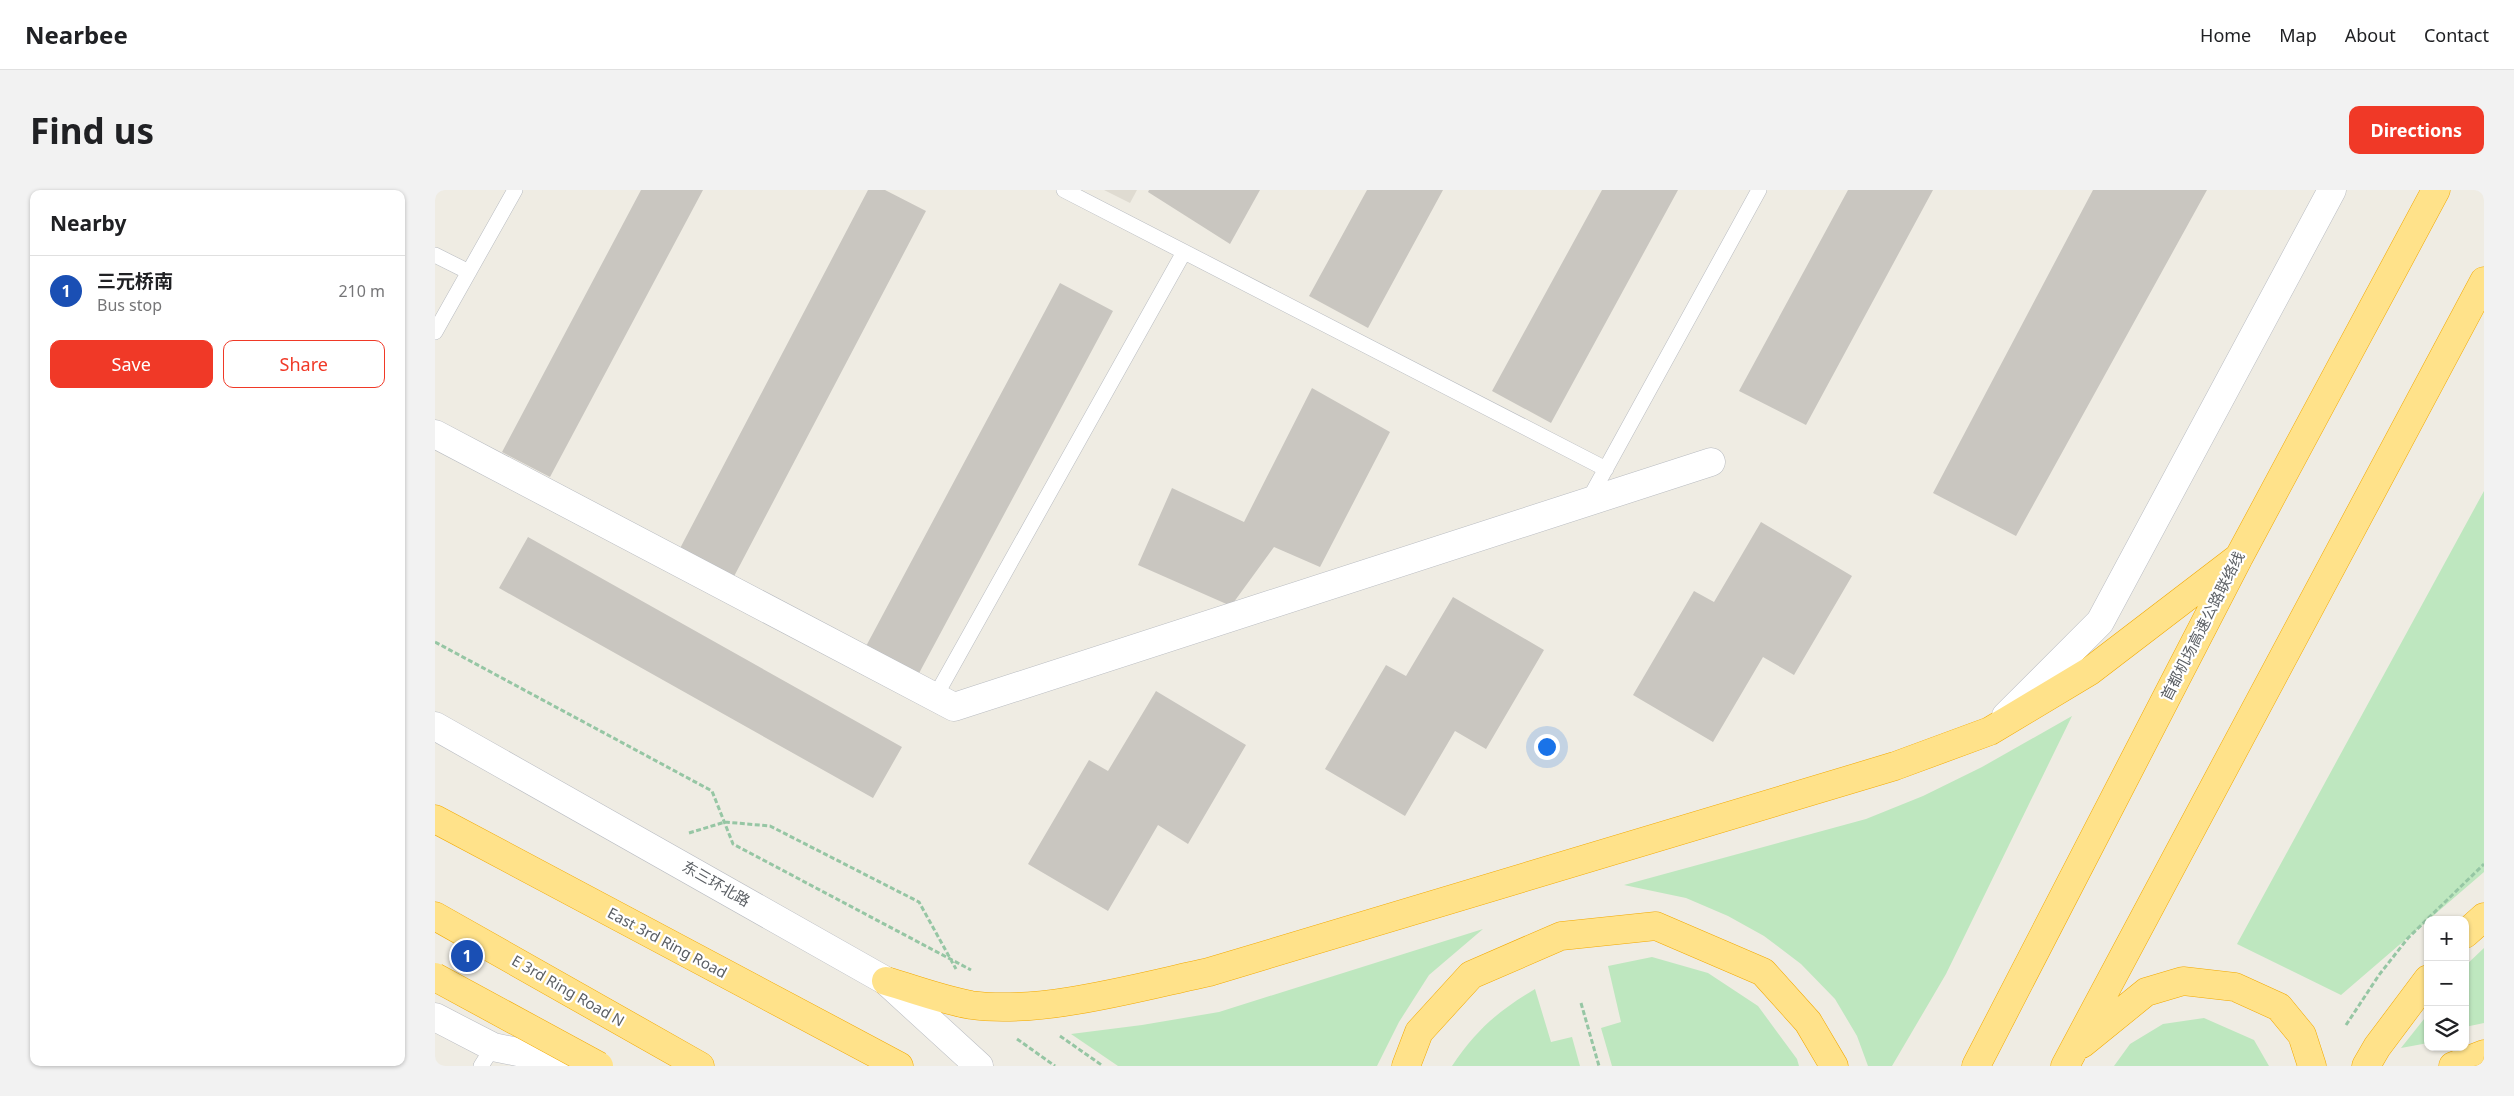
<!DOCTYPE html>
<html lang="en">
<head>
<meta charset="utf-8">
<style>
	body { margin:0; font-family:"Noto Sans","Noto Sans SC",sans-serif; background:#f2f2f2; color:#202124 }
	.controls { position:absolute; right:15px; bottom:15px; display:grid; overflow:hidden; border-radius:10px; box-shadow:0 1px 4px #0004 }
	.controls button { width:45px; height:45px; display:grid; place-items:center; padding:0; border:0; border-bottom:1px solid #e0e0e0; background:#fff; color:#202124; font:25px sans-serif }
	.you { position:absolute; left:1111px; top:556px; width:18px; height:18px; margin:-12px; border:4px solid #fff; border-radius:50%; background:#1a73e8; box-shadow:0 0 0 8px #1a73e833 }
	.badge { display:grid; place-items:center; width:32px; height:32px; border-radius:50%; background:#f03927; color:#fff; font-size:16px; font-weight:700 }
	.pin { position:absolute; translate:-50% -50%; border:2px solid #fff; box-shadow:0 1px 5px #0006 }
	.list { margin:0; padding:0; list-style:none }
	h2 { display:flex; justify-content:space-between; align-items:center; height:65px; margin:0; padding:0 20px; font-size:21px }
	h2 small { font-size:16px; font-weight:400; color:#757577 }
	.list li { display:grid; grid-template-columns:32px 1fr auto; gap:15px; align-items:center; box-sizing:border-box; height:70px; padding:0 20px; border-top:1px solid #e0e0e0 }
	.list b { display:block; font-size:19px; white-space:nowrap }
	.list p { margin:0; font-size:16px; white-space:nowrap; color:#757577 }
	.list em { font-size:16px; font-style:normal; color:#757577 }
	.actions { display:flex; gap:10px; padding:15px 20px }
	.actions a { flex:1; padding:11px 0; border:1px solid #f03927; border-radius:10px; text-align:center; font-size:18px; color:#f03927 }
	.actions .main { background:#f03927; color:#fff }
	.icon { flex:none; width:28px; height:28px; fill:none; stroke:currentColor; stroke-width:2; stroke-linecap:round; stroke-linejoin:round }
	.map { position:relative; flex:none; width:2049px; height:876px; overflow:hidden; border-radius:10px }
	header { display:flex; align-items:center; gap:30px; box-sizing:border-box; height:70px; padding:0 25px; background:#fff; border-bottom:1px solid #e0e0e0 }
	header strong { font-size:24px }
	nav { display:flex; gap:28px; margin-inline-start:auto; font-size:18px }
	.intro { display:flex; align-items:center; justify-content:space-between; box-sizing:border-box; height:120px; padding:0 30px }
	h1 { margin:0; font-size:35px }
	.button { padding:12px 22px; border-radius:10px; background:#f03927; color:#fff; font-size:18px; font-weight:700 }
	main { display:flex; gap:30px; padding:0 30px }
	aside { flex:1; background:#fff; border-radius:10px; box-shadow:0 1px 4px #0004 }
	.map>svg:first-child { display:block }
	.education { fill:#dfdbd1 }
	.green { fill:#bee7bf }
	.building { fill:#c9c6c0 }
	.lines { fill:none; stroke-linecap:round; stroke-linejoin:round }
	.lane-casing { stroke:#b8bbc0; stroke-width:16 }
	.street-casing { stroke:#b8bbc0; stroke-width:29 }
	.secondary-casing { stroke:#b9bcc2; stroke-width:29 }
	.highway-casing { stroke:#f2a900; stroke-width:29 }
	.path { stroke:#96c6a4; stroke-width:3; stroke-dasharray:5 2.5; stroke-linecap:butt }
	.lane { stroke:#fff; stroke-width:15 }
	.street { stroke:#fff; stroke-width:28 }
	.secondary { stroke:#fff; stroke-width:28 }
	.highway { stroke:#ffe28a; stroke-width:28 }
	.highway-bridge-casing { stroke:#f2a900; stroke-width:29; stroke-linecap:butt }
	.highway-bridge { stroke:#ffe28a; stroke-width:28 }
	.labels { text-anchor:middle; stroke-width:4.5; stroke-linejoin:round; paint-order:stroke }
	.street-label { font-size:15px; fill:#5b5f64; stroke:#fff }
</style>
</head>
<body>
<header>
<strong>Nearbee</strong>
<nav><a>Home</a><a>Map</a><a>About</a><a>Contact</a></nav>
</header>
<div class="intro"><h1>Find us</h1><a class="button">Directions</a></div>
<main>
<aside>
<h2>Nearby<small></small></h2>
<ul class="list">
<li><span class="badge" style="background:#1a4fb4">1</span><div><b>三元桥南</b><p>Bus stop</p></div><em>210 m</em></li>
</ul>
<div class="actions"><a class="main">Save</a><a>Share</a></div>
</aside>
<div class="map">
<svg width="2049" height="876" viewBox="0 0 2049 876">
	<rect width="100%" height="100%" fill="#efece3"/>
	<path class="education" d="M669,0H702L695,13Z"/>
	<path class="green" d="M2049,301V682L1906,805L1802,754Z
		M1637,526L1511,784L1457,876H1433L1422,846L1400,809L1366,774L1329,746L1293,726L1251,708L1189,695L1431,629L1488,606L1547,577Z
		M1048,739L994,785L964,832L942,876H683L636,844L707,835L784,822Z
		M2049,758V833L2030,837V776Z
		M1217,767L1273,783L1323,816L1362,869L1364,876H1177L1166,838L1186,832L1173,776Z
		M1100,799L1116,852L1137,847L1145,876H1017C1042,839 1062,822 1100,799Z
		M1993,824V853L1966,858Z
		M1769,828L1819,850L1834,876H1679L1695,854L1728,834Z"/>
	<path class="building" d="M206,0H268L115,287L67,262Z
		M433,0H450L491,21L295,394L241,366Z
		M714,0H825L795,54L713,2Z
		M932,0H1008L933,138L874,106Z
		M1167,0H1243L1116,233L1057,201Z
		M1413,0H1498L1371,235L1304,201Z
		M1658,0H1772L1581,346L1498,303Z
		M625,93L678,121L482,487L429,460Z
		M877,198L955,242L885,377L839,357L796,416L703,375L737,298L809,332Z
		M1326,332L1417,386L1359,485L1328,467L1278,552L1198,505L1259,401L1279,412Z
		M93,347L467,557L438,608L64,398Z
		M1018,407L1109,460L1051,559L1020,541L970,626L890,579L951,475L971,486Z
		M721,501L811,555L753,654L723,635L673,721L593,674L654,570L673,581Z"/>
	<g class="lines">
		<g class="lane-casing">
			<path id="lane" d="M629,0L1171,279
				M0,65L34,82
				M0,142L80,0
				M1153,311L1324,0
				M500,507L749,62
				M46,876L58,857"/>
		</g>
		<g class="street-casing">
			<path id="street" d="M0,244L519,517L1276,272"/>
		</g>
		<g class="secondary-casing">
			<path id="secondary" d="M1571,526L1665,432L1897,0
				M0,536L451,791L544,876
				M0,827L58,857L152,876"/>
		</g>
		<g class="highway-casing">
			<path id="highway" d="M0,629L464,876
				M0,726L265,876
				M2030,744L2049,727
				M451,791C479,799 508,810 536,815C606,825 704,797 774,782L1460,576L1555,541L1655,481L1804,367
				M1647,854L1711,802L1748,791L1800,797L1844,817L1867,845L1877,876
				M971,876L984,842L1036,785L1126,746L1221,736L1328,782L1373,832L1399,876
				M1541,876L1804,367L2001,0
				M1630,876L2049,91
				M1931,876L1942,857L1993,789
				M2018,876L2049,864"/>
		</g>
		<path class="path" d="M0,452L277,601L298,654L536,780
			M254,643L290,632L335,636L484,712L521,779
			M1146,813L1164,876
			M1911,835L1944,785L1973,748L2049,674
			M625,846L668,876
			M582,849L620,876"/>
		<use href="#lane" class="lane"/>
		<use href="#street" class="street"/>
		<use href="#secondary" class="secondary"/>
		<use href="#highway" class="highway"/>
		<g class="highway-bridge-casing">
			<path id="highway-bridge" d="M0,787L164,876"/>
		</g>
		<use href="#highway-bridge" class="highway-bridge"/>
	</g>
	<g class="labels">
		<g class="street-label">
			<text transform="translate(1768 436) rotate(-63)" y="5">首都机场高速公路联络线</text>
			<text transform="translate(281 694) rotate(30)" y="5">东三环北路</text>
			<text transform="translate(232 753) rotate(28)" y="5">East 3rd Ring Road</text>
			<text transform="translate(133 801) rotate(30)" y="5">E 3rd Ring Road N</text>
		</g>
	</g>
</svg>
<div class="controls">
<button>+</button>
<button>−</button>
<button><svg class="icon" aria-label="layers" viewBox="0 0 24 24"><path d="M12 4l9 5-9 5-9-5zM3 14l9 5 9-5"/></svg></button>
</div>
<div class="you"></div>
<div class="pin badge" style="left:32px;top:766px;background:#1a4fb4">1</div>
</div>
</main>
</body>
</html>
